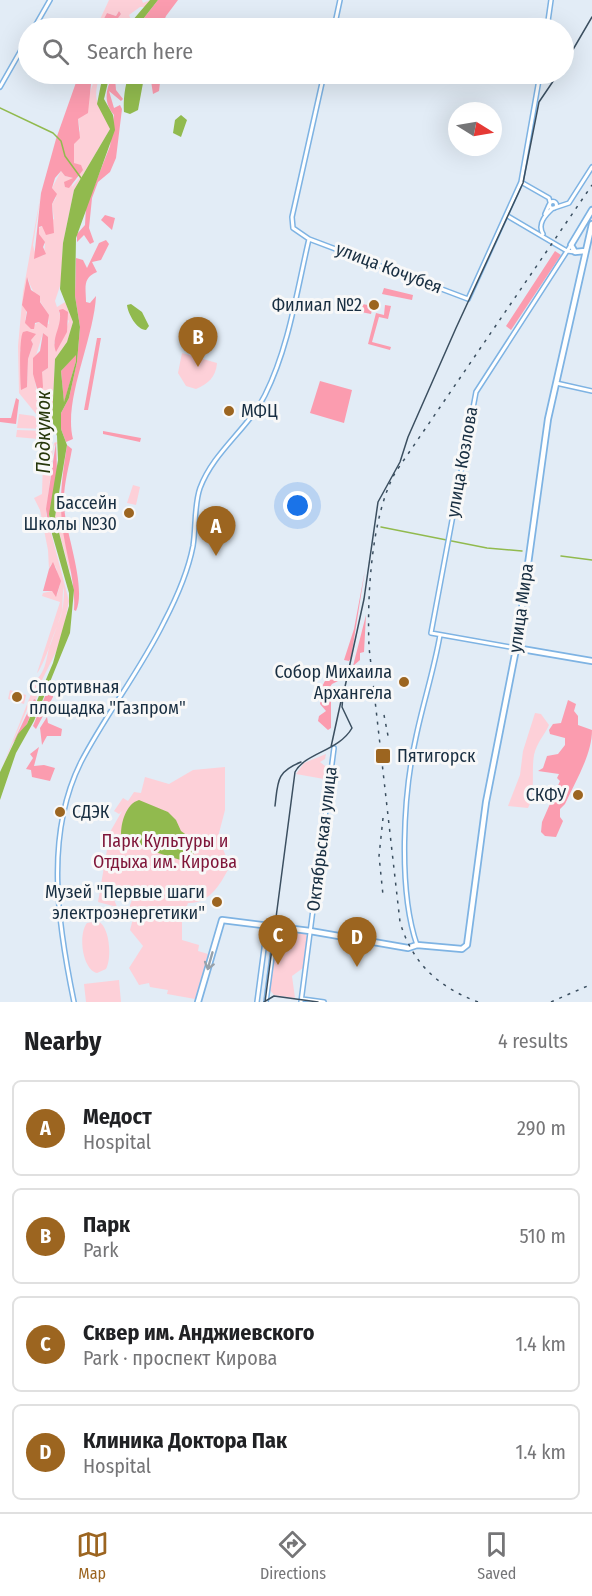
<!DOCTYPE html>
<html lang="en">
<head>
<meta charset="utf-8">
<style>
	body { margin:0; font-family:"Fira Sans Condensed",sans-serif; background:#f6f6f6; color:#202124 }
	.compass { position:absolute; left:448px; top:102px; width:54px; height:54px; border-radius:50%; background:#fff; box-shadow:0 6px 24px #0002; rotate:101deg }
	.you { position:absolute; left:298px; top:506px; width:21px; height:21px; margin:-15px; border:4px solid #fff; border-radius:50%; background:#1a73e8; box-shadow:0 0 0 9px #1a73e833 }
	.badge { display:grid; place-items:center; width:39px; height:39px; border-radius:50%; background:#9c6520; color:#fff; font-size:20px; font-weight:700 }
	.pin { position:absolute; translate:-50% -50px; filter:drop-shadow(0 2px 3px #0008) }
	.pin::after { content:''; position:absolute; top:32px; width:21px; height:18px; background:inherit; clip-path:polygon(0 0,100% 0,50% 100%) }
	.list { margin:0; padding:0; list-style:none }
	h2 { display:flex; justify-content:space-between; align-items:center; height:78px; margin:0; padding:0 24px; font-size:26px }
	h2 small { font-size:20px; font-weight:400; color:#757577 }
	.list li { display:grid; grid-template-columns:39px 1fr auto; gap:18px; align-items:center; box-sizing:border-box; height:96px; margin:0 12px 12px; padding:0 12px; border:2px solid #e0e0e0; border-radius:9px }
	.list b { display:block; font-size:22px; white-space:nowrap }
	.list p { margin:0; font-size:20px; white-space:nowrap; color:#757577 }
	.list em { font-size:20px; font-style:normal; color:#757577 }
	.icon { flex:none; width:33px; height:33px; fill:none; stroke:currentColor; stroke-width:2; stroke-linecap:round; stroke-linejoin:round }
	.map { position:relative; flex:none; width:592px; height:1002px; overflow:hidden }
	.search { position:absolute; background:#fff; box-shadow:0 6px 24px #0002; left:18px; right:18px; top:18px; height:66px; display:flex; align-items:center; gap:15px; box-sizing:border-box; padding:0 21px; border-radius:33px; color:#757577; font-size:22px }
	.sheet { height:510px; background:#fff }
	nav { display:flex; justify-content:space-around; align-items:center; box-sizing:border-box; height:84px; border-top:2px solid #e0e0e0; background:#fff; font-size:16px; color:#757577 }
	nav a { display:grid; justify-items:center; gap:3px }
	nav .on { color:#9c6520 }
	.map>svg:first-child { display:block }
	.green { fill:#fdd0d8; fill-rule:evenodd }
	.forest { fill:#fb9caf }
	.water { fill:#91ba4e; fill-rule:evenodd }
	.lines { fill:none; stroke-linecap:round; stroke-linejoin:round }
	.stream { stroke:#91ba4e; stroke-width:1.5 }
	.minor-casing { stroke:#7eb3e3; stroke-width:6 }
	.major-casing { stroke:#7eb3e3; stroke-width:8 }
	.minor { stroke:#fff; stroke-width:3 }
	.major { stroke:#fff; stroke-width:4.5 }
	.tram { stroke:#3b4f60; stroke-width:1.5 }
	.rail { stroke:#3b4f60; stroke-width:1.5; stroke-dasharray:3 6; stroke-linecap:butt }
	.oneway { stroke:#97a1aa }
	.poi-dot { fill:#9c6520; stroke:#f8f8f8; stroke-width:2 }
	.labels { text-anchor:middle; stroke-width:6; stroke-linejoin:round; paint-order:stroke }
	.street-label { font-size:18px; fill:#182e41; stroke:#f8f8f8 }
	.poi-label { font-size:18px; fill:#182e41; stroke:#f8f8f8; text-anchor:end }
	.park-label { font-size:18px; fill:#7f1639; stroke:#f8f8f8 }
	.water-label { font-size:20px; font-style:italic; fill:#27370b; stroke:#f8f8f8 }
</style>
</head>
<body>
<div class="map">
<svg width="592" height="1002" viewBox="0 0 592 1002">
	<rect width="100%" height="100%" fill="#e2ecf6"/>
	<path class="green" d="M109,0H142L143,3L150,0L145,7H140L129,15L131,20L134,18L126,28H111L121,14L119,11L116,16L107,13L99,28H96Z
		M96,74H100C90,108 102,102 110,129L74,190L63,243L61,283L55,301L57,307L65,302L73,322L67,342L55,359L52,420L50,419L45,425L19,393L18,346L23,292L41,193L33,245L36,257L44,255L45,244L39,234V228L54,219L52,204L56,198L52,188L61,171L65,176L73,178L72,187L80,177L78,165L74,163V144L80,130L78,119L83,115ZM28,278C31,295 49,306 49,324L39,322L34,325L25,320C29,306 23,292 28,278ZM59,312L69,321L62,340L54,344L61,319ZM43,333L48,339V368L42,372L37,395L33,365ZM31,340L33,344L28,359L27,387L21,379L22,356L20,350Z
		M182,353L217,363C216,377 208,384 196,389L186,386L178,373Z
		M19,414L34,416L44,429L17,428Z
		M17,430L47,431L52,447L51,462L54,443L56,442L58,443L54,446L46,514L69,601L61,642L41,682L37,679C48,668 46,653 52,639C61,616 64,613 64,587C62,593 63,603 62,611C60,619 42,670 37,673L60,602L42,596L43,593L52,591L57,595L60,585L56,567L51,564L49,569L48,550L40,510L34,498L42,494L43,460L38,439L16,437Z
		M133,485L140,487L136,505L127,503Z
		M60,491L62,522L71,566L70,572L55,517Z
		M39,683L40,685L36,700L34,699L28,707L0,773L35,684Z
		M10,690L26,695L24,704L8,699Z
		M535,713L541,714L549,725C544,736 537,742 534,755C531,773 536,792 528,808L508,806L520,775L523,751Z
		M326,754L325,759L320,762L325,766L324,779L296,774L304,763Z
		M225,767V810L218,837L230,866C221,883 210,904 188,903L182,919V940L199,945L198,951L208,954L195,999L167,994L168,990L150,987L149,983L139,985L129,968L143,946L130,930L135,911L129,908L133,897L122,895L113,897L117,907L98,902L110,832L122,811L119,814L114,811L123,798L128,801L134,792L141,793L145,777L169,784L193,770Z
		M98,921C110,927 112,958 106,969L97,973C82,969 78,934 87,923Z
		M289,930L305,933L307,937L303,968L292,976L295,998L274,995L270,990L277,934L288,936Z
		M119,980L121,1002H86L84,984Z"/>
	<path class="forest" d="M158,0H178L166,16L161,28H136Z
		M119,11L121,14L111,28H99L107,13L116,16Z
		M79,74H96L91,84L88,113L78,119L80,138L74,144V163L81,165L83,170L69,188L65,187L64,182L73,178L65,176L61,171L55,178L52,188L57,194L52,204L54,233L46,235L42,226L39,227V234L45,242L43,247L46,254L34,259L41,193L56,139Z
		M150,74H161L159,91L153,94Z
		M112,77L115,78L116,90L123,99L121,101L109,91L114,108L120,105L122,109L116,158L110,172L98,182L92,198L89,228L94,242L90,244L84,235L77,242V234L85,225L86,207L110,146L114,115C104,104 105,91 112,77Z
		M105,215L115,218L112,230L101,220Z
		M106,240L109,244L101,260L92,262L97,272C82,278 86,288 86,302L90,303L96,296C94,339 63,400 73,439L66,442L61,429V413L69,398L77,362L80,327L75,296L76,258L83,260L87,268L99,243Z
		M555,251L561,255L511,330L506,326Z
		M27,277L31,290L40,296V302L49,315L47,328L39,322L35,323L34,329H31L25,323L27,312L22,305Z
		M384,288L413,295L412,300L382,294Z
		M352,302L373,306L371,314L351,310Z
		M385,305L391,306L388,319L379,317L372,342L391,347L390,350L368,344L376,313L384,315Z
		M63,309L68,312L67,332L56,352C50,338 64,324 59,310Z
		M27,331L36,334L31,340L33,344L28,359L27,387L21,390C20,380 19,338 23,332Z
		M43,333L48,337V368L42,372L43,387L39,396L33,374V358L40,351Z
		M97,338H101L88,410H84Z
		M76,354V361L64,403L61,371Z
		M320,381L352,390L344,423L310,413Z
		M16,398L19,400L16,424L0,422V418H11Z
		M103,431L141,438L140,442L103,434Z
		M56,442L57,471L48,523L46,509Z
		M67,445L72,449C69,467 63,486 64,505C65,532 87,587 76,611L74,610C76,580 65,553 62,523C59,496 63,472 67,445Z
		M53,562L61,581L56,597L52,591H43L49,569Z
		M365,570L351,658L349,661L344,660L354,629Z
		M366,615L364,652L360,653V660L353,666Z
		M330,677L338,681L332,684L325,694L331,702V728L328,730L318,721L319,716L326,711L320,704C323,694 319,683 330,677Z
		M48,689L53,691V697L36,729L33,726Z
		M34,699L36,700L27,724L13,743Z
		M568,700L576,704L574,711L578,716V725L592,730C592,755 575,782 565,804L560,809V817L563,821L556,837L545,836L541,832L542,822L560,781L557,778L559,774L538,771L543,768L547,756L558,754L565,745V738L550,734L549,730L553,724L561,723Z
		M47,717L48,723L62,729L61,736H47L42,745L40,728Z
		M39,747L34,766L44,765L55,768L50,781L32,777L31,770L26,769L33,758L30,754Z"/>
	<path class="water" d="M150,0H158L136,28H126Z
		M103,74H110L104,99L113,115L115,130L76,238L75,296L80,327L77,362L69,398L61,413V429L67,445L55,517L74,590L70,633L34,721L16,753L0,800V772L18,734L27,724L53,663L69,606V593L52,534L49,514L58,460L57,436L52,420L55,359L67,342L73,322L60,289L63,243L74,190L110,129L97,104ZM76,355V361L64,402L61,371Z
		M130,74L143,83L138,110L130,114L124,112C123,102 125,81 130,74Z
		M181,115L187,120L181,137L173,133L175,120Z
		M131,304L142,312L149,326L146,330C137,330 128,314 127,305Z
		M139,800L168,812L176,820L181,831L196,842L198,848L187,862L155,852L121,835C121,822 126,804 139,800Z"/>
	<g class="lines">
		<path class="stream" d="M0,108L53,133L61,141L65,156L81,178
			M381,527L487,548L522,551
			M561,556L592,560"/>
		<g class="minor-casing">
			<path id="minor" d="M34,28L50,0
				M334,28L340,0
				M547,28L551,0
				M0,87L28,38
				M521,182L549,198L550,202
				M549.5 205a3.5 3.5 0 1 1 7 0a3.5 3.5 0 1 1-7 0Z
				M554,208L569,203L592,167
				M545,214L549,205
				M506,215L567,251L575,252
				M543,234C537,224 545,215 553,208
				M309,239L468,299L521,182L540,74
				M556,383L592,391
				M516,648L431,633L476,392L571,245
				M417,945C398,890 403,795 416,737C423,703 434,670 440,635
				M302,999L324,1002
				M74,1002C58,925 44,836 81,762C106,714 140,671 164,622C176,599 188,572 193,546C196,527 194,505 200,488C214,451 248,429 265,395C289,347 297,290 309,239L293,228L292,217L324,74
				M257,1002L267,926
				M266,1002L276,927
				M301,1002L334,748"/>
		</g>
		<g class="major-casing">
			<path id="major" d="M585,251L575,252L571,245L592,210
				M516,648L592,661
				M198,1002L222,920L310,931L408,948L417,945L462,949L467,945L486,802L517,644L548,419L592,224"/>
		</g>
		<use href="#minor" class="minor"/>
		<use href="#major" class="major"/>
		<path class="tram" d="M564,65L592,17
			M331,747L341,701
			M275,806C278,781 276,772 301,762
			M264,1002L274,996L318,1002
			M265,1002L295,772C305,753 339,751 352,728L342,707L343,696L364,599L378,502L400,462L408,437L456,328L523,183L539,102L558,74"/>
		<path class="rail" d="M384,715L389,741
			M383,818L379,856L383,895
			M478,1002C438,987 412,963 400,922L369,647C367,597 371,517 395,473L592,185
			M551,1002L592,984"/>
	</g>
	<defs><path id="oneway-shaft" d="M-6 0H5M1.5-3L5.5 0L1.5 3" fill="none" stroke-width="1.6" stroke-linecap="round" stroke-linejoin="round" transform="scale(1.5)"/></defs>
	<use class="oneway" href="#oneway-shaft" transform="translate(210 961) rotate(106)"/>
	<g class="poi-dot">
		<circle cx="374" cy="305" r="6"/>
		<circle cx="229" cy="411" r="6"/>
		<circle cx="129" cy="513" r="6"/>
		<circle cx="404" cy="682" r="6"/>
		<circle cx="17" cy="697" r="6"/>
		<rect x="375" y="748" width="16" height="16" rx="3"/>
		<circle cx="578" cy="795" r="6"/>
		<circle cx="60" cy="812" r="6"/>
		<circle cx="217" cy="902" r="6"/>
	</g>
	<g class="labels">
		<g class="street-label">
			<text transform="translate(389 268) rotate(21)" y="6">улица Кочубея</text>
			<text transform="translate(462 462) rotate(-80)" y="6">улица Козлова</text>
			<text transform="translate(521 608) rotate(-82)" y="6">улица Мира</text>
			<text transform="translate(322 839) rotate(-83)" y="6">Октябрьская улица</text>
		</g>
		<g class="poi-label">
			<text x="362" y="311">Филиал №2</text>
			<text x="241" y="417" text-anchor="start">МФЦ</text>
			<text x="117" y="509">Бассейн<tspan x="117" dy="21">Школы №30</tspan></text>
			<text x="392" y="678">Собор Михаила<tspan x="392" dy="21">Архангела</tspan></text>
			<text x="29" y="693" text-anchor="start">Спортивная<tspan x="29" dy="21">площадка "Газпром"</tspan></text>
			<text x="397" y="762" text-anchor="start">Пятигорск</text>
			<text x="566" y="801">СКФУ</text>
			<text x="72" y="818" text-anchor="start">СДЭК</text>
			<text x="205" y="898">Музей "Первые шаги<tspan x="205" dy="21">электроэнергетики"</tspan></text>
		</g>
		<g class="park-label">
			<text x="165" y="847">Парк Культуры и<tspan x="165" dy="21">Отдыха им. Кирова</tspan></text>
		</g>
		<g class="water-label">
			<text transform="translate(43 432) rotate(-90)" y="7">Подкумок</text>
		</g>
	</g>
</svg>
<svg class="compass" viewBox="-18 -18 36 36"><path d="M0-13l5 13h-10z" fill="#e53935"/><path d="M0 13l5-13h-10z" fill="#757577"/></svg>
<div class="you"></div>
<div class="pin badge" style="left:216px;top:556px">A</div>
<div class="pin badge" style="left:198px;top:367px">B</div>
<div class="pin badge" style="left:278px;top:965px">C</div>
<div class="pin badge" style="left:357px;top:967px">D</div>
<div class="search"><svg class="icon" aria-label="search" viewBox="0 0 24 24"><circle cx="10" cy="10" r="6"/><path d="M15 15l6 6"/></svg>Search here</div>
</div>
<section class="sheet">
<h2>Nearby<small>4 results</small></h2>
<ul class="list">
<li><span class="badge">A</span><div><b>Медост</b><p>Hospital</p></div><em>290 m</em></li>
<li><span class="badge">B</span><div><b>Парк</b><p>Park</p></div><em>510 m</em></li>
<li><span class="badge">C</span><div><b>Сквер им. Анджиевского</b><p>Park · проспект Кирова</p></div><em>1.4 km</em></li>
<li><span class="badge">D</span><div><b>Клиника Доктора Пак</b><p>Hospital</p></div><em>1.4 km</em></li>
</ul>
</section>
<nav>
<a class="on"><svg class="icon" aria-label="map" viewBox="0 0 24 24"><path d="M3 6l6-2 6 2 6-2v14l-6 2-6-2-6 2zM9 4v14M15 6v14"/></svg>Map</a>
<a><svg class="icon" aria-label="directions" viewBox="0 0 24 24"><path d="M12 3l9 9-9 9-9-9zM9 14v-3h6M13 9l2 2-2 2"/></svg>Directions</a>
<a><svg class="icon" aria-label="saved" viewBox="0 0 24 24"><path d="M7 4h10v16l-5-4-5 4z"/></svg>Saved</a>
</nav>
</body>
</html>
